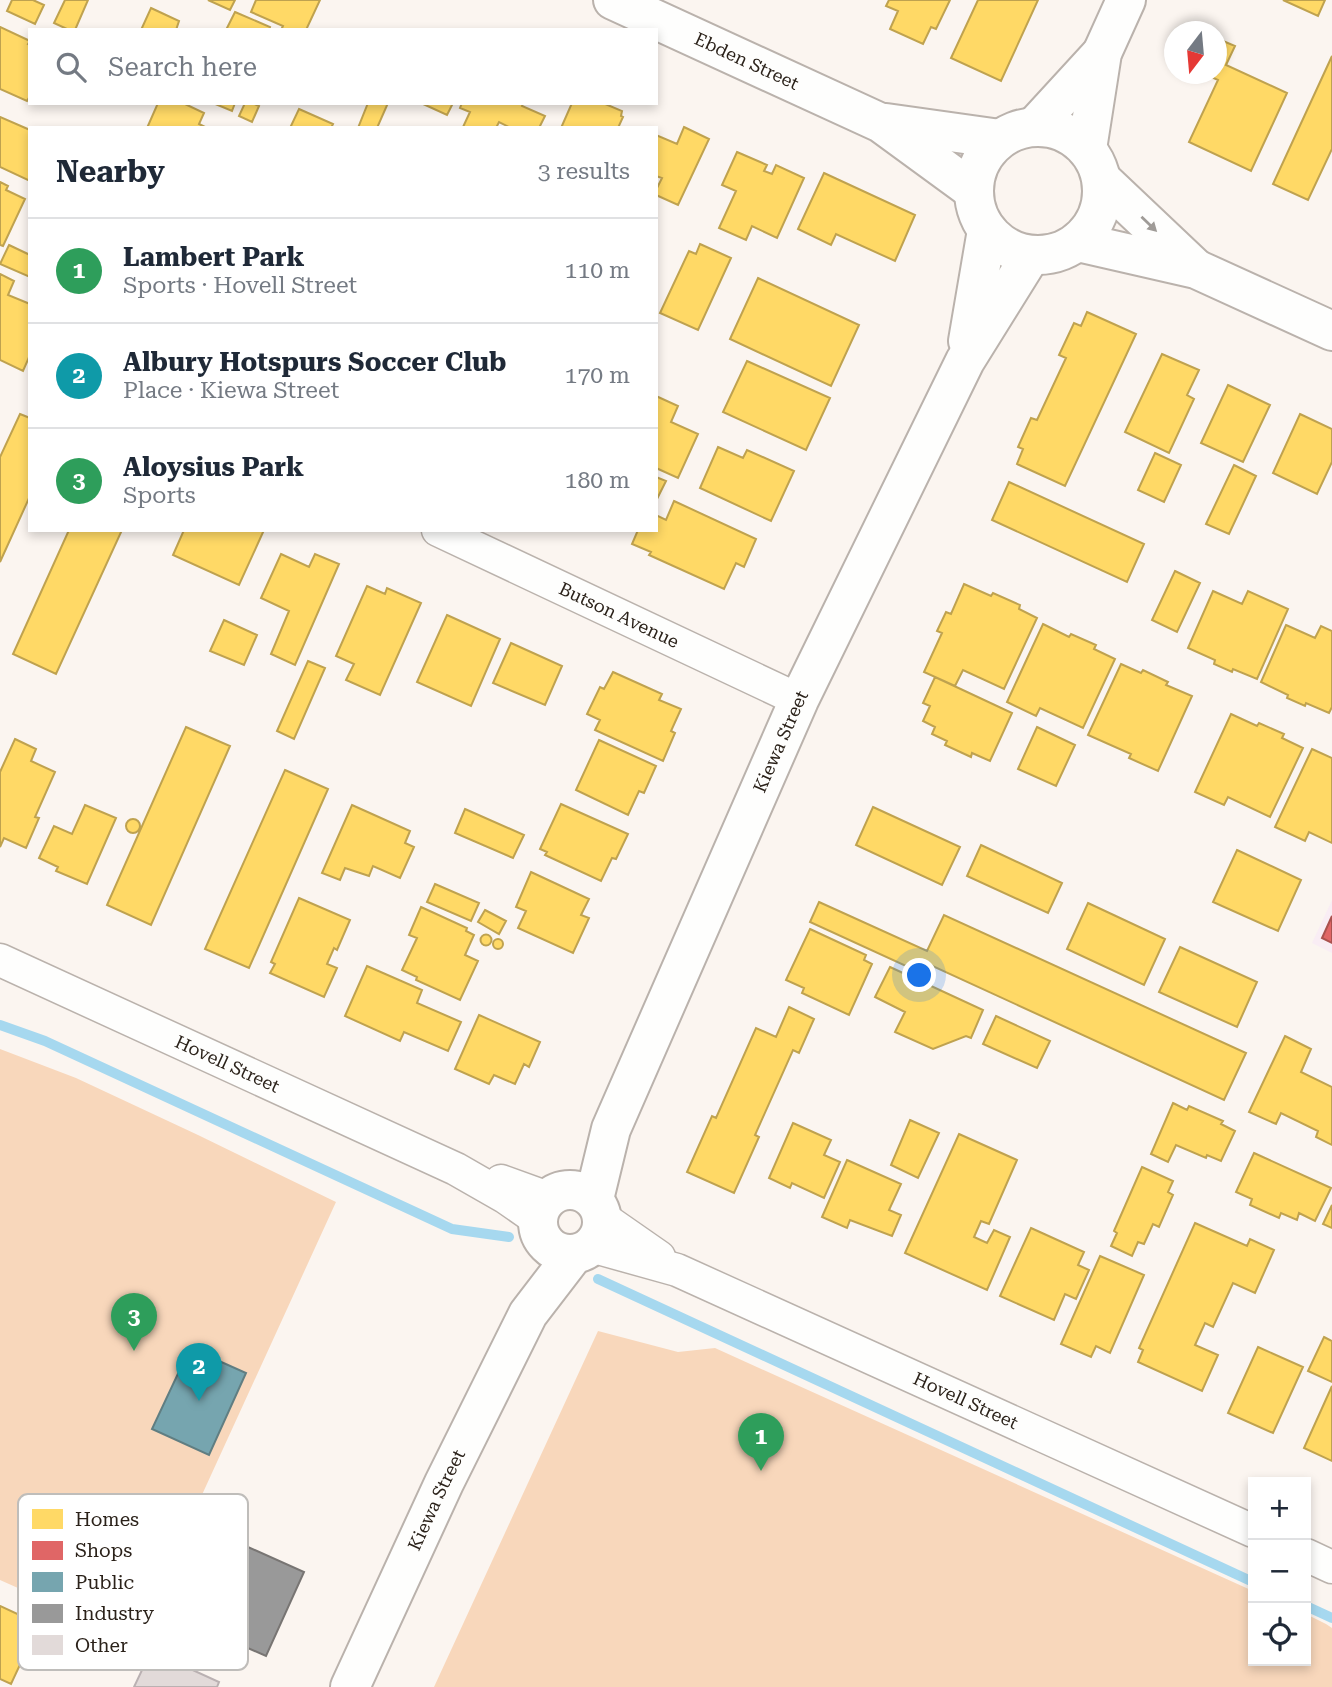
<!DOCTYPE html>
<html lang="en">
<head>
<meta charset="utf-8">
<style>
	body { margin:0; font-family:"Roboto Serif",serif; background:#f2f2f3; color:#1f2937 }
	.controls { position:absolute; right:21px; bottom:21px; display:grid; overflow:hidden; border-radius:0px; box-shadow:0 4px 10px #0003 }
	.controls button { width:63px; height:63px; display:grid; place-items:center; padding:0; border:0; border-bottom:2px solid #e0e1e3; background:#fff; color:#1f2937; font:35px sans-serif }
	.compass { position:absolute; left:1164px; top:21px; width:63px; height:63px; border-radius:50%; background:#fff; box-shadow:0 4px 10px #0003; rotate:196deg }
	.you { position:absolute; left:920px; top:976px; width:24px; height:24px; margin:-18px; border:5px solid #fff; border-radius:50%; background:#1a73e8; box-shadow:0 0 0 10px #1a73e833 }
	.badge { display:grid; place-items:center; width:46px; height:46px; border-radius:50%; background:#111827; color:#fff; font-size:23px; font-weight:700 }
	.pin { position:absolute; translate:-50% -58px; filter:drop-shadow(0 2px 4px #0008) }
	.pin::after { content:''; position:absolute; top:37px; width:24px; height:21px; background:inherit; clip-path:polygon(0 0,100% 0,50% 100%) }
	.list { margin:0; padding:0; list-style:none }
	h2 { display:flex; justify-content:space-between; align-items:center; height:91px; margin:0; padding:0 28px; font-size:30px }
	h2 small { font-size:23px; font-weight:400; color:#747a83 }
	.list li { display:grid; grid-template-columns:46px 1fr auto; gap:21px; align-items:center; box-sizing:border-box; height:105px; padding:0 28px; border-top:2px solid #e0e1e3 }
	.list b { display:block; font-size:26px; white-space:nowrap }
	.list p { margin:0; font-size:23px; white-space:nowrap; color:#747a83 }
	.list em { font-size:23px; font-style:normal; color:#747a83 }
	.icon { flex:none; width:38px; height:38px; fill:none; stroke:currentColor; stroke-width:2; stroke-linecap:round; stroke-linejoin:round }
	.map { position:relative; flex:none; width:1332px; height:1687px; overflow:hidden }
	.search { position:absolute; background:#fff; box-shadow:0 4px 10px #0003; left:28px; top:28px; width:630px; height:77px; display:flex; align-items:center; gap:18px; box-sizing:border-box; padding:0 24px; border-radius:0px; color:#747a83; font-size:26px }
	.panel { position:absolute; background:#fff; box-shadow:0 4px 10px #0003; left:28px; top:126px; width:630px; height:406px; border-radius:0px }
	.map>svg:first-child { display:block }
	.commercial { fill:#f9edf4 }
	.pitch { fill:#f8d7bb }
	.homes { fill:#ffd966; stroke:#bfa24f; stroke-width:2 }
	.shops { fill:#e06666; stroke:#aa524f; stroke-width:2 }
	.public { fill:#76a5af; stroke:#607e82; stroke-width:2 }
	.industry { fill:#999; stroke:#787573; stroke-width:2 }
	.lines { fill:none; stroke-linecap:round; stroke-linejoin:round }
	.stream { stroke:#a6d8ef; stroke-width:10 }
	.building { fill:#e2dad9; stroke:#bab1b2; stroke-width:2 }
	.street-casing { stroke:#bab2ac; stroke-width:35 }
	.secondary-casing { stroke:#bab2ac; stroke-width:42 }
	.street { stroke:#fefefd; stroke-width:32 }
	.secondary { stroke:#fefefd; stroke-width:38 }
	.oneway { fill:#9f9b97 }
	.labels { text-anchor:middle; stroke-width:7; stroke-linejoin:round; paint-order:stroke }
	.street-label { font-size:18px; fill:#2b221a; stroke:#fff }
	.key { fill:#fff; stroke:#bfbdba; stroke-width:2 }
	.key-label { font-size:19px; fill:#2b221a }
</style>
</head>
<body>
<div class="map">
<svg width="1332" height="1687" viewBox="0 0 1332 1687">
	<rect width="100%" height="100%" fill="#fbf5f0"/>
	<path class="commercial" d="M1332,900V953L1312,943Z"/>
	<path class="pitch" d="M0,1049L76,1078L198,1135L336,1202L190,1521L144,1501L92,1621L0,1580Z
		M598,1331L678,1352L715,1348L1253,1591V1661H1306V1614L1326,1624L1332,1628V1687H434Z"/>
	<path class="homes" d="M12,0H33L44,5L35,24L7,11Z
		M65,0H88L75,30H69L54,23Z
		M208,0H235L230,10Z
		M256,0H320L306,30H281L283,26L251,12Z
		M889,0H950L936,29L931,27L923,44L890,29L898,11L886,6Z
		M978,0H1038L1001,81L951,58Z
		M1283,0H1325L1318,16Z
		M151,8L179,21L176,30H141Z
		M235,12L270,27L269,30H226Z
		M0,27L30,41L28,44L30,45V96L27,101L0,89Z
		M1216,38L1235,46L1226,65L1287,93L1251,171L1189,142L1218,80L1205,74H1216Z
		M1332,56V149L1308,200L1273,184Z
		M158,103H183L204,113L199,124L207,128H147Z
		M213,103H235L232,111Z
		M245,103H252L259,106L252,122L239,116Z
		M368,103H388L377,128H358Z
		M421,103H453L447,115Z
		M462,103H523L522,106L545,116L539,128H511L499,122L496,128H465L463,127L470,112L460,108Z
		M572,103H603L622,111L621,116L623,117L618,128H561Z
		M299,109L333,124L331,128H290Z
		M0,117L30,130V181L0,167Z
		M684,127L709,139L678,205L656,195V190L662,178L656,176V135L677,144Z
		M737,152L767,165L764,171L772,174L776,165L804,178L777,238L752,226L746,240L719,228L736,191L722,185Z
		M824,173L915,215L895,261L836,234L831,245L798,229Z
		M0,182L8,186L6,190L25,199L3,246L0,245Z
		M700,244L731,258L698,330L660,313L689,251L696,254Z
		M9,245L30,255V277L0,264Z
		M0,274L14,281L8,295L30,304V355L23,371L0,360Z
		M758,278L859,325L831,386L730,339Z
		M1087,312L1136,334L1065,486L1017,464L1023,449L1018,447L1031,418L1037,420L1066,358L1059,355L1074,323L1081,326Z
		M1162,354L1199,370L1187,395L1194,399L1169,453L1125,432Z
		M747,361L830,398L806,450L723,412Z
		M1228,385L1270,405L1243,462L1201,443Z
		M656,396L678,406L671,422L698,434L678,478L656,468Z
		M20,414L30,418V496L0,562V457Z
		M1300,414L1332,429V462L1317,494L1273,473Z
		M718,447L743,458L747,450L794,471L771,521L700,488Z
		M1155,453L1181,465L1164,502L1138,490Z
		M1234,465L1256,476L1229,534L1206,524Z
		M656,477L666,481L656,501Z
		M1009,482L1144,544L1127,582L992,520Z
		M674,501L756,539L744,567L736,563L724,589L649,555L651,552L632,544L638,530H656V515L666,520Z
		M69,530H122L56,674L13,654Z
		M184,530H264L239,585L173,555Z
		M281,554L309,567L315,554L339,564L295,665L271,654L289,611L261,598Z
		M1175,571L1200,583L1177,632L1152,620Z
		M964,584L991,596L993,593L1020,605L1019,609L1037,618L1004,689L963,670L955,686L924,672L942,633L937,631L946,612L951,614Z
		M367,586L385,594L387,588L421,603L380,695L346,680L354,664L336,656Z
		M1213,591L1242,604L1248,591L1288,609L1257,679L1233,669L1232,672L1214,664L1215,660L1188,648Z
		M447,615L500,639L471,706L417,682Z
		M224,620L257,635L244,665L210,651Z
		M1043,624L1069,637L1071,634L1096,645L1094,649L1115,659L1083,728L1040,708L1036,716L1007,702Z
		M1286,625L1315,638L1321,626L1332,631V707L1329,713L1306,703L1305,706L1287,698L1288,695L1261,682Z
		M511,643L562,666L545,705L493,683Z
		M308,661L325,668L294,739L277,731Z
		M1121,664L1141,673L1143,670L1168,682L1166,685L1192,696L1158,771L1129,758L1131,754L1088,735Z
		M613,672L662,694L659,700L681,709L671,731L675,733L663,761L595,730L600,720L587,714L600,687L604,689Z
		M935,677L1012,713L990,761L972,753L971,757L945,745L947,741L932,734L935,727L923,721L930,706L923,703Z
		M1231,714L1257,726L1259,723L1284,734L1282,738L1303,748L1270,817L1228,797L1224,805L1195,792Z
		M186,727L230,746L151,925L107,905Z
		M1037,727L1075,745L1056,786L1018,769Z
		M15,739L36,749L31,761L55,772L35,817L39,818L26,848L4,838L0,847V772Z
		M599,740L656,766L644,793L639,791L628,815L576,790Z
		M1312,749L1332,758V843L1309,832L1305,841L1275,827Z
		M285,770L328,789L249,968L205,949Z
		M561,804L628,834L616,859L612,858L601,881L545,855L547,852L540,849Z
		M85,805L116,818L87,884L56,871L58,867L39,858L54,826L72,834Z
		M352,805L410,831L405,843L414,847L400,878L373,866L369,876L345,868L340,880L322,873Z
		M873,807L960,847L942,885L856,845Z
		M465,809L524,835L513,858L455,833Z
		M126 826a7 7 0 1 1 14 0a7 7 0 1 1-14 0Z
		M981,845L1062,883L1048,913L967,876Z
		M1237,850L1301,880L1278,931L1213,902Z
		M531,872L589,899L581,915L589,918L573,953L518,928L526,911L516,907Z
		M435,884L479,903L471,921L427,902Z
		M299,898L350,920L337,950L334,948L327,964L337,968L324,997L270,973L275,964L271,962Z
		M819,902L927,951L944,915L1246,1053L1224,1100L924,962L919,972L810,922Z
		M1088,903L1165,939L1144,985L1067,949Z
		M421,907L467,928L466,931L474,935L465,955L478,961L460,1000L416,980L417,977L402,970L417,938L409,935Z
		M485,910L506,921L499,934L478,922Z
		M810,929L866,955L864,960L872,964L849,1015L802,993L804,988L786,980Z
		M480.5 940a5.5 5.5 0 1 1 11 0a5.5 5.5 0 1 1-11 0Z
		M493 944a5 5 0 1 1 10 0a5 5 0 1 1-10 0Z
		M1180,947L1257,982L1237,1027L1159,992Z
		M367,966L422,990L417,1003L461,1022L448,1051L404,1032L400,1041L345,1016Z
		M890,967L983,1010L971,1038L966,1036L933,1049L895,1032L905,1012L875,997Z
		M789,1007L814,1019L799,1053L793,1050L755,1135L759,1137L734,1193L687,1172L712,1116L716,1118L756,1028L776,1037Z
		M479,1015L540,1042L529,1067L524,1064L515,1084L494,1075L489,1084L455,1069Z
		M996,1016L1050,1041L1037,1068L983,1044Z
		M1285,1036L1311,1049L1301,1072L1332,1087V1145L1316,1137L1318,1131L1281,1113L1276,1124L1249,1112Z
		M1173,1103L1187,1110L1189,1106L1223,1121L1221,1124L1235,1131L1221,1161L1207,1155L1206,1158L1176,1145L1168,1162L1151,1154Z
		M910,1120L939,1133L918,1178L891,1165Z
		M793,1123L831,1140L824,1155L840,1162L824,1198L792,1183L790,1188L769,1178Z
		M959,1134L1017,1160L989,1224L981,1221L974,1237L987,1243L994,1230L1010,1237L987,1290L905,1253Z
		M1254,1153L1331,1188L1315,1221L1299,1213L1297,1220L1281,1213L1279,1218L1250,1205L1252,1199L1236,1192Z
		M847,1160L901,1184L889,1210L901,1215L892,1236L850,1220L847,1228L822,1217Z
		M1142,1167L1173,1181L1168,1192L1173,1195L1159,1227L1153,1224L1144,1244L1138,1242L1132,1256L1111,1246L1117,1233L1114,1231Z
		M1332,1205V1228L1323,1224Z
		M1195,1223L1247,1246L1250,1239L1274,1250L1255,1293L1233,1283L1213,1327L1205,1323L1195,1345L1218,1355L1202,1391L1138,1362L1143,1350L1139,1348Z
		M1031,1228L1084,1252L1078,1265L1089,1270L1076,1299L1065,1294L1054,1320L1000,1296Z
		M1100,1256L1144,1275L1110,1353L1096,1346L1091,1357L1061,1344Z
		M1324,1337L1332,1341V1382L1308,1371Z
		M1258,1347L1303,1367L1273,1433L1228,1413Z
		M1332,1386V1461L1304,1448Z
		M0,1606L39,1624L11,1684L0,1679Z"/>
	<path class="shops" d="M1332,916V943L1322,938Z"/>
	<path class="public" d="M190,1348L246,1373L209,1455L152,1429Z"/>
	<path class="industry" d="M210,1530L304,1572L266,1656L144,1602L159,1569L187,1582Z"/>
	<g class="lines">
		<path class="stream" d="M0,1025L45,1041L452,1229L509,1237
			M598,1279L1253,1582
			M1306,1606L1332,1618"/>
	</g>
	<path class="building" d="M151,1651L219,1682L217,1687H134Z"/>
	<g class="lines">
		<g class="street-casing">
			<g id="street">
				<path id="s1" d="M438,530L799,700"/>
				<path id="s2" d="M0,960L456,1169L505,1197L538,1220"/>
				<path d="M501,1181L548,1198"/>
				<path d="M603,1218L659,1257"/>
				<path id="s3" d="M591,1246L677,1270L1253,1531"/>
				<path d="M1306,1555L1332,1567"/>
			</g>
		</g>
		<g class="secondary-casing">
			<g id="secondary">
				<path id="s4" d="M613,0L881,123L974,191"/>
				<path d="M886,123L1000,139"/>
				<path d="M1035,126L1102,53"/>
				<circle cx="1038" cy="191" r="64"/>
				<path d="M1087,149L1102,53L1126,0"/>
				<path d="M1102,180L1195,268"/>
				<path d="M1078,242L1196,269L1332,331"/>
				<path d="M968,341L987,230"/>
				<circle cx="570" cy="1222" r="32"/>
				<path id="s5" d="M594,1199L611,1129L799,700L965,361L1031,255"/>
				<path id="s6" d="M350,1687L444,1483L528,1314L574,1254"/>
			</g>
		</g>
		<use href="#street" class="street"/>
		<use href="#secondary" class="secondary"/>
	</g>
	<defs><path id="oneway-solid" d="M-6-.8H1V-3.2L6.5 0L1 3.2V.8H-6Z" transform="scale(1.75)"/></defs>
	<use class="oneway" href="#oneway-solid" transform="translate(1149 224) rotate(44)"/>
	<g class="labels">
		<g class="street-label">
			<text dy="6" stroke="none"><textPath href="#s4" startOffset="147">Ebden Street</textPath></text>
			<text dy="6" stroke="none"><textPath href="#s1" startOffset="200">Butson Avenue</textPath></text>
			<text dy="6" stroke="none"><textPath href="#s5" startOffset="495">Kiewa Street</textPath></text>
			<text dy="6" stroke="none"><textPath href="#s2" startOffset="250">Hovell Street</textPath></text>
			<text dy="6" stroke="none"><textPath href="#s3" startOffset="406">Hovell Street</textPath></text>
			<text dy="6" stroke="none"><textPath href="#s6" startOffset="206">Kiewa Street</textPath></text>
		</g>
	</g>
	<rect x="18" y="1494" width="230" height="176" rx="10" class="key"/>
	<rect x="32" y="1509" width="31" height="20" fill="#ffd966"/>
	<rect x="32" y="1541" width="31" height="19" fill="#e06666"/>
	<rect x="32" y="1572" width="31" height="20" fill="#76a5af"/>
	<rect x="32" y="1604" width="31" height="19" fill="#999"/>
	<rect x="32" y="1635" width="31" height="20" fill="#e2dad9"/>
	<g class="key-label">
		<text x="75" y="1526">Homes</text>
		<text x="75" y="1557">Shops</text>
		<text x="75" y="1589">Public</text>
		<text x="75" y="1620">Industry</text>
		<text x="75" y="1652">Other</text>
	</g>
</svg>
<div class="controls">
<button>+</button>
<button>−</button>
<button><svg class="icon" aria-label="locate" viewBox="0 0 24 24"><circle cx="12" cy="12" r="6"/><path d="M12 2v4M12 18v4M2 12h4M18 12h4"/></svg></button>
</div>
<svg class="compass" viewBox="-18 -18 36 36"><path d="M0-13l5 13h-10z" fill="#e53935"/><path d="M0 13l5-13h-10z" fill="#747a83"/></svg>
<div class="you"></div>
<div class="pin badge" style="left:761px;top:1471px;background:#2e9e5b">1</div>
<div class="pin badge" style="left:199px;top:1401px;background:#0f9aa8">2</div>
<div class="pin badge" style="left:134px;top:1351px;background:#2e9e5b">3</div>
<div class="search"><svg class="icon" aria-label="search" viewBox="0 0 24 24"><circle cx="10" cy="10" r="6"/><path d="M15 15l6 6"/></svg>Search here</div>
<section class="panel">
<h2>Nearby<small>3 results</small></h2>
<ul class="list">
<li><span class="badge" style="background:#2e9e5b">1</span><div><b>Lambert Park</b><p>Sports · Hovell Street</p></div><em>110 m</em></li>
<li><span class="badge" style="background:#0f9aa8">2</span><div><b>Albury Hotspurs Soccer Club</b><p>Place · Kiewa Street</p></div><em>170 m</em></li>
<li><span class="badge" style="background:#2e9e5b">3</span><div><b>Aloysius Park</b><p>Sports</p></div><em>180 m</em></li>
</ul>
</section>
</div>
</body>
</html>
